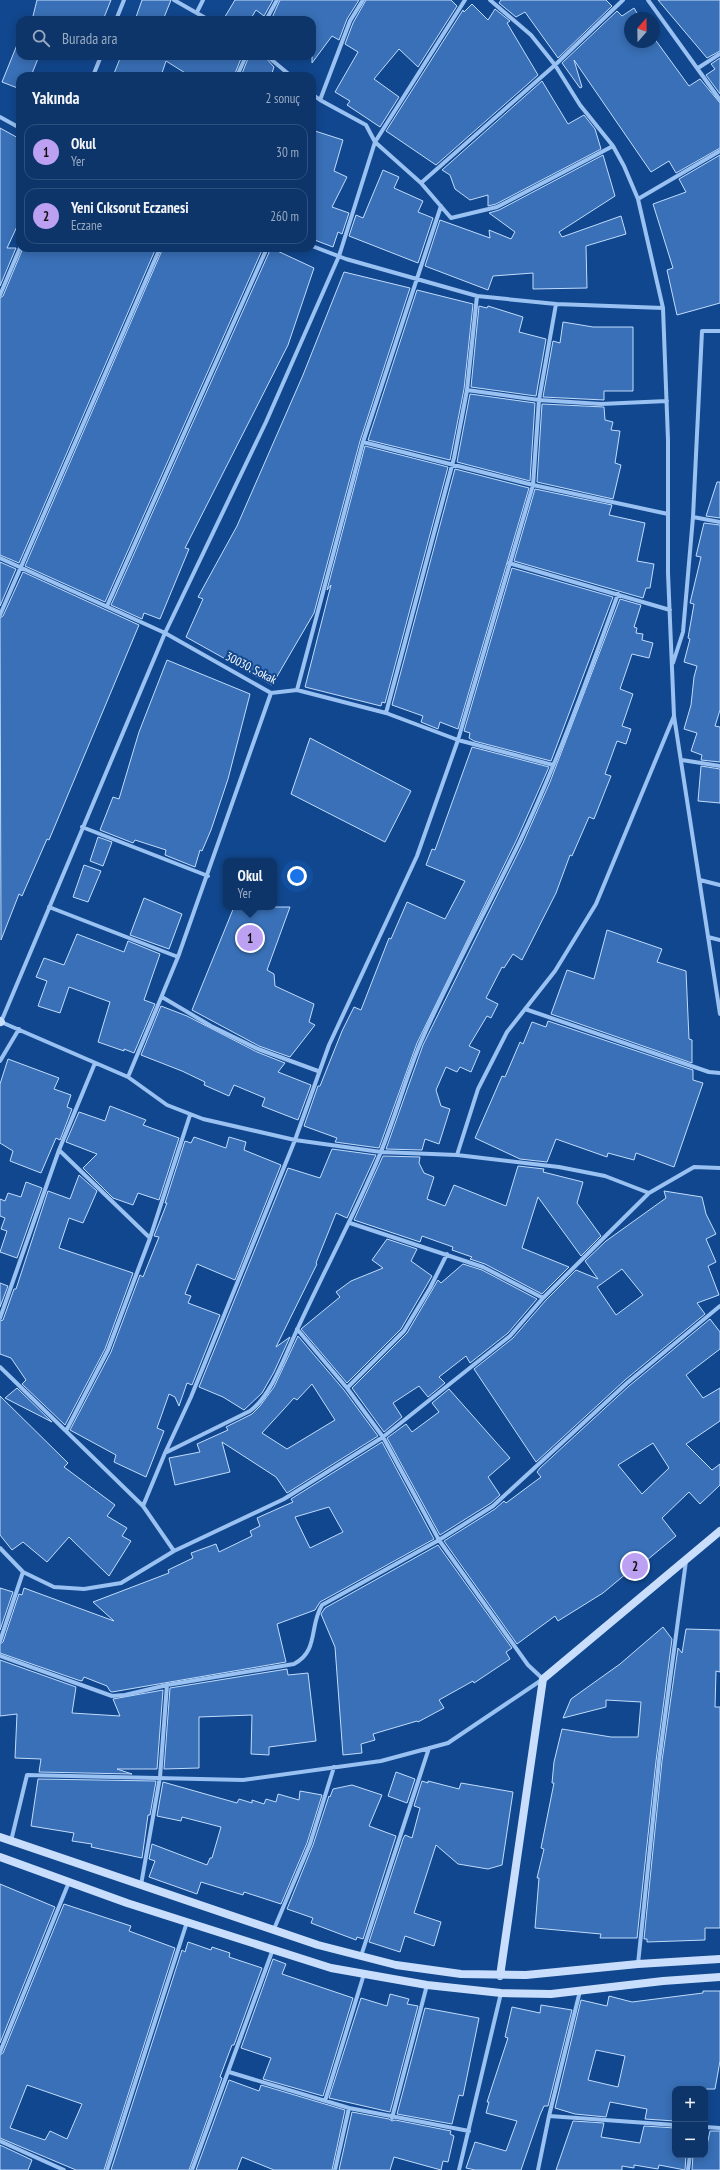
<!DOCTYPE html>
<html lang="tr">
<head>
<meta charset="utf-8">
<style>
	body { margin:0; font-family:"PT Sans Narrow",sans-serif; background:#1b4072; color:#f1f3f6 }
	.controls { position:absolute; right:12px; bottom:12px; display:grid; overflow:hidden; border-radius:8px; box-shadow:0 2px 10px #0003 }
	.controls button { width:36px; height:36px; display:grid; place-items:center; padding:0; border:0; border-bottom:1px solid #2d507e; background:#0d356a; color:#f1f3f6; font:20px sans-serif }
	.compass { position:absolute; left:624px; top:12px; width:36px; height:36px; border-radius:50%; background:#0d356a; box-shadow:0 2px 10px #0003; rotate:20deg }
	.you { position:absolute; left:297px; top:876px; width:14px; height:14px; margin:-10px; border:3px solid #fff; border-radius:50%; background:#1a73e8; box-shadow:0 0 0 6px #1a73e833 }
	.badge { display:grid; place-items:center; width:26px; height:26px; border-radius:50%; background:#bca0f2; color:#111; font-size:13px; font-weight:700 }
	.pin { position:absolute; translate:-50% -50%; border:2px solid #fff; box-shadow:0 1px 4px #0006 }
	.popup { position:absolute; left:223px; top:858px; width:54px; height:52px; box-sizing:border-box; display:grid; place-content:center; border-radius:8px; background:#0d356a; filter:drop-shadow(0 1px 3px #0005); font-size:13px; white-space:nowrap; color:#9aabc1 }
	.popup b { font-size:15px; color:#f1f3f6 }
	.popup::after { content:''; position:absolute; left:50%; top:100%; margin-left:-8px; border:8px solid transparent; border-top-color:#0d356a }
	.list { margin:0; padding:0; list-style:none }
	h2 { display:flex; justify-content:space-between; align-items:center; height:52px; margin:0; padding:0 16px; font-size:17px }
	h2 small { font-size:13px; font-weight:400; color:#9aabc1 }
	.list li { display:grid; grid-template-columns:26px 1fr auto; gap:12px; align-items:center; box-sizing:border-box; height:56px; margin:0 8px 8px; padding:0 8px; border:1px solid #2d507e; border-radius:12px }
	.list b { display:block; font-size:15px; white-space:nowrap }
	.list p { margin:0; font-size:13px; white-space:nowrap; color:#9aabc1 }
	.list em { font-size:13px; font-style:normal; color:#9aabc1 }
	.icon { flex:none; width:22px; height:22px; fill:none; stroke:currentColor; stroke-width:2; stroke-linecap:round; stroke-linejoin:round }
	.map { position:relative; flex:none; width:720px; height:2170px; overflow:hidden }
	.search { position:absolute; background:#0d356a; box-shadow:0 2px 10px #0003; left:16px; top:16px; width:300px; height:44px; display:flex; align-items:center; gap:10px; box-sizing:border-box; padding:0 14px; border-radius:12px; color:#9aabc1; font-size:15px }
	.panel { position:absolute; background:#0d356a; box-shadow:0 2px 10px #0003; left:16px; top:72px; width:300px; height:180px; border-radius:12px }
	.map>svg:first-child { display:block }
	.building { fill:#3970b7; stroke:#c1dcfd; fill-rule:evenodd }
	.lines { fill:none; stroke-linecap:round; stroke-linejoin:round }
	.street { stroke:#99c1f2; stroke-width:4 }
	.secondary { stroke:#c8defc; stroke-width:8 }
	.labels { text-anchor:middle; stroke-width:4; stroke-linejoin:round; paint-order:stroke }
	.street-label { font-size:12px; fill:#fff; stroke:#11478e }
</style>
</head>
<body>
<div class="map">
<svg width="720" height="2170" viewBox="0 0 720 2170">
	<rect width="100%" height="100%" fill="#11478e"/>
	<path class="building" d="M37,0H111L103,20H32Z
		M142,0H171L163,20H135Z
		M235,0H273L264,16L256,10L250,20H223Z
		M280,0H359L347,19L339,40L332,36L312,63V20H271Z
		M366,0H451L457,6L418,67L399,49L374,79L399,97L380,127L347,105L350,101L335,92L358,52L345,44L353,23Z
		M501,0H606L612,6L558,58L525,12L516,17L499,3Z
		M658,0H720V51L707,58Z
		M472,4L488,20L495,9L510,21L507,23L538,75L436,165L386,131L463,10L464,12Z
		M634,8L640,18H630V42H654V38L689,86L700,79L720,103V148L676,173L669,161L651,172L574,60L582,87L580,88L562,63L617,11L622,16Z
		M19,40L20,56H39L31,76H20V89L2,82Z
		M121,56H242L234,76H190L166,61L161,76H113Z
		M249,56H264L274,67L271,76H241Z
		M720,58V94L706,75L715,69L711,64Z
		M542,81L568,124L584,115L595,129L601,149L496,204L488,206V195L470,200L455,189L450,175L442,170Z
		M0,128L20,139V220L7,248H16L0,286Z
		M312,130L343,140L334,171L347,177L332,207L349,213L342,234L338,232L333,247L312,239Z
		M603,155L615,196L559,232L562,237L621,216L626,234L586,246L587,288L533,289V273L493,276L488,290L425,266L440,220L490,238L489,230L511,239L515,232L489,213L499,210Z
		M720,155V303L677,315L667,270L673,268L653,204L686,192L679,179Z
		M383,170L399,177L394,188L423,201L418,212L433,218L418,263L349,236L356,215L363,218Z
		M23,248H156L19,563L0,555V298L3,296Z
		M163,248H263L105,602L25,566Z
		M271,248L314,268L288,345L185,548L189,549L160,619L144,613L142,619L111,605Z
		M344,272L410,288L360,441L314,613L272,685L186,637L203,599L198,597L237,526L303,375Z
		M417,290L473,304L464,389L450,460L368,440Z
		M479,306L487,308L488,306L523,317L519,332L546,339L536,396L471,387Z
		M563,322L593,327H633V391H604V400L543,397L553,341L560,343Z
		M470,394L535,403L530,481L457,462Z
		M542,404L604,407L605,420L613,422L611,430L620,431L615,463L621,465L613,499L537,482Z
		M365,446L448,467L385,703L382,702L381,706L305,687L331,585L327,590Z
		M455,469L529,488L458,729L440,722L438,729L421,722L423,716L392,705Z
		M717,482H720V518L706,516Z
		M535,489L612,505L609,515L645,523L637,561L654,564L650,588H646L643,598L514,561Z
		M704,523L720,525V710L715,726L720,727V762L701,760L702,755L691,751L697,733L684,729L691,705L694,677L697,666L684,662L690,639L688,638L694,604L690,603L701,557L696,556Z
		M0,562L16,569L0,606Z
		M512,568L613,597L551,761L474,741L469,738L470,733L464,731Z
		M23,572L139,625L49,840L47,839L22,896L19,894L1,940L0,618L3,616Z
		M620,599L641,605L634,627L637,628L636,633L643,634L642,640L653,643L649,658L632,654L620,689L633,694L622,726L631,729L626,744L617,741L605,774L611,776L594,819L589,817L572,856L570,855L556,893L522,960L513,954L504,968L502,967L486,998L498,1004L491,1018L487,1016L469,1046L480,1051L471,1072L460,1067L457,1072L446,1067L436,1090L441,1106L450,1109L439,1144L425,1139L422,1150L386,1149L423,1045L523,843L550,782Z
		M167,660L250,694L228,779L211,830L202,851L200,850L195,867L165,855L166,850L135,840L133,843L100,830L113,797L119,799L139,732Z
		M310,738L411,791L385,842L291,794Z
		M472,747L549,767L517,839L417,1043L379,1148L335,1142L337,1138L304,1126L318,1086H320L342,1031L354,1007L361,1010L389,938L391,939L407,902L445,919L465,881L426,865L432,849L435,850Z
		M701,766L720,769V803L698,801Z
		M98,837L112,842L103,866L90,861Z
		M84,865L101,871L88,902L73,897Z
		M144,898L182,914L169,949L130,935Z
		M234,907H290L267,970L274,974L275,986L314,1004L309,1022L315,1025L290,1057L259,1046L192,1010Z
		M607,930L662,949L657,962L686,971L689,1039L692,1040V1063L551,1014L567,970L594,979Z
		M77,934L124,952L128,941L160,954L144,1000L155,1004L134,1053L124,1049V1051L98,1042L110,1002L69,987L60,1013L38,1006L47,981L36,977L44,958L64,965Z
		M161,1006L187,1016L257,1052L285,1063L278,1072L311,1085L298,1120L262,1106L265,1098L234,1085L229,1096L204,1085L205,1082L182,1071L141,1055Z
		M548,1021L693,1070V1080L703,1083L674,1167L636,1153L634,1160L608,1153L607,1157L556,1139L547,1162L520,1159L475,1138L502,1076L505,1077L520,1042L523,1044L532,1022L546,1027Z
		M8,1059L59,1078L54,1089L71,1095L67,1107L72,1109L60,1140L56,1138L41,1173L10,1161L13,1151L0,1143V1084Z
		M110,1106L146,1120L143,1125L179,1138L159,1200L138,1193L133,1205L113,1198L83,1168L97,1154L66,1142L79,1112L105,1121Z
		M194,1137L226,1148L229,1137L246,1142L244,1150L281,1165L235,1280L197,1264L185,1294L191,1296L188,1303L220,1315L192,1385L187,1383L179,1406L175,1397L169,1394L157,1428L164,1431L146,1477L114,1462L116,1455L70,1430L111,1352L140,1275L143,1277L159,1237L154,1236L167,1203H165L185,1141L191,1143Z
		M332,1149L376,1155L347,1218L336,1213L316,1263L317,1264L276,1347L290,1337L274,1372L262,1393L244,1410L223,1397L199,1387L288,1168L320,1178Z
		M383,1156L420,1157L419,1163L424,1173L434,1177L427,1199L445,1206L454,1185L506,1206L518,1166L544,1169L543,1172L583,1182L577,1203L601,1236L581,1256L538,1197L522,1248L569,1267L542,1294L485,1264L470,1259L472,1257L452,1250L453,1247L422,1236L420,1242L354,1220Z
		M79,1175L97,1191L83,1223L69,1218L59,1248L133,1273L105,1349L65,1425L22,1384L26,1380L11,1358L0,1354V1321L3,1320L14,1289H16L48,1191L70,1199Z
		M26,1182L42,1188L17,1258L0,1252L7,1231L1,1229L5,1218L0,1216V1199L5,1201L8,1193L21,1197Z
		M664,1191L702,1197L706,1214L716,1234L706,1239L716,1262L708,1266L719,1295L697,1303L705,1314L625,1380L536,1462L474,1369L513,1338L546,1300L576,1270L598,1279L585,1261L606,1241L666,1198ZM622,1269L643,1295L616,1315L597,1287Z
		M387,1239L417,1249L411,1261L432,1276L401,1329L347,1383L301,1329L340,1297L336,1292L351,1281L383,1268L372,1260Z
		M463,1264L482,1270L537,1299L508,1333L470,1363L466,1356L439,1377L445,1383L428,1397L419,1386L393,1403L402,1417L384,1432L352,1388L407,1333L438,1280L441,1283Z
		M0,1283L8,1286L0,1307Z
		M710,1319L720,1332V1349L686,1375L703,1398L720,1388V1421L686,1444L712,1470L720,1464V1485L700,1504L689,1492L662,1518L676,1536L635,1570L633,1568L603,1593L558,1621L555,1616L517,1644L444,1541L495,1509L504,1501L506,1503L541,1477L537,1472L540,1468L629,1386ZM653,1443L669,1468L642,1494L618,1465Z
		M298,1336L344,1390L378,1436L287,1493L276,1477L222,1442L230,1472L175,1485L169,1458L200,1452L197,1444L228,1430L226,1427L252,1414L260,1406L274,1387ZM312,1384L335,1420L287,1449L262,1433L294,1398L297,1400Z
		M17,1388L52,1422L5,1398Z
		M449,1389L510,1458L488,1477L500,1495L491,1503L440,1535L387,1438L406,1424L412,1432L439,1412L432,1403Z
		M0,1396L68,1463L64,1467L115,1505L107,1516L127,1528L122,1536L131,1541L109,1576L69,1537L47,1562L23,1542L12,1550L0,1535Z
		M382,1442L434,1539L320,1602L315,1610L277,1624L286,1662L112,1692L110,1691L107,1686L84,1677L82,1681L78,1680L0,1653V1644L3,1642L19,1594L22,1595L24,1588L114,1621L93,1602L169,1573L168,1570L193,1558L191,1553L216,1544L219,1552L252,1536L250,1531L260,1526L257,1518L293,1502L291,1499ZM329,1507L343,1532L310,1548L295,1517Z
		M438,1545L512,1648L506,1652L510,1659L474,1683L473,1681L439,1700L444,1708L418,1722L417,1721L373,1734L375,1740L361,1744L362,1753L343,1755L335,1647L321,1614L325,1608Z
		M0,1588L13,1592L0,1630Z
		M663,1627L672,1639L656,1761L637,1938H600L601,1934L535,1928L539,1878H537L544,1849L541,1848L554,1783H552L554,1762L562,1729L611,1737H638L641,1702L606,1700V1707L563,1718L571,1699L620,1664Z
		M686,1629L720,1630V1672L716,1671L715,1707H720V1928H705V1940L647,1942V1939H644L662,1761L678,1648L682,1653Z
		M0,1660L76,1687L72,1713L120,1716L113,1699L163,1690L157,1769H117L132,1774L39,1772L41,1759L15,1758L17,1714L0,1716Z
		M287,1669L288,1675L308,1673L316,1741L269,1747V1755L251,1754L252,1715L199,1717V1768L164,1769L170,1688Z
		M396,1772L415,1779L407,1803L388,1796Z
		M38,1779L156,1781L150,1815H148L142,1858L91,1847L92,1844L72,1841L74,1833L31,1826Z
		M422,1781L428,1783V1781L459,1789L461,1783L513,1792L502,1865L488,1869L458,1864L436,1845L414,1913L441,1922L434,1946L405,1936L400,1952L369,1942L403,1839L405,1835L412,1838L420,1808L414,1806Z
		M163,1782L237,1803L239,1799L252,1803V1800L264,1804L266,1799L276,1802L278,1794L299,1800L300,1791L322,1795L307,1843L281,1904L244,1892L243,1895L201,1882L197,1894L149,1877L155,1861L149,1859L152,1844L207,1865L210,1858H212L221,1827L182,1817L181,1821L157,1816Z
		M352,1785L382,1795L369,1826L396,1836L363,1939L357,1937L356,1940L311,1923L313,1918L287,1909L313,1845L329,1796L330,1797L333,1789Z
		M0,1884L55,1907L0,2043Z
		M64,1904L131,1926L129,1931L175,1948L104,2170H76L0,2138V2055L3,2053ZM27,2085L82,2104L67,2139L50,2131L45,2140L10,2128Z
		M188,1942L211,1950L212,1947L230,1953L229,1957L262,1968L234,2045H232L220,2077L222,2078L189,2170H111L182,1950L185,1952Z
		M273,1959L286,1964L282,1974L353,1998L323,2096L263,2079L271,2058L241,2048Z
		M703,1991H720V2061L715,2089H675V2121L645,2119L647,2109L610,2102L606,2117L575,2114L555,2108L581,2000L607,2006L609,1996L632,2002L703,1993ZM596,2050L625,2056L618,2087L588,2080Z
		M390,1994L409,1999L407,2004L418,2006L390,2112L329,2098L361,1998L387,2006Z
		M541,2005L572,2010L548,2106H544L540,2115L521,2170H475L466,2168L475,2142L506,2151L517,2121L486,2113L489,2102H487L508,2038L505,2037L512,2007L540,2013Z
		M425,2008L479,2018L463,2096L459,2095L452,2124L397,2114Z
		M229,2080L259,2091L261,2085L345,2110L332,2170H274L242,2157L237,2170H196Z
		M352,2112L389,2119L392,2121L395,2120L451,2131L450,2134L454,2136L448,2162L443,2161L441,2170L394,2157L390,2170H339Z
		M573,2121L604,2123L601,2137L640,2143L644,2126L675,2128V2155H686L685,2170L659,2165L658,2169L634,2165V2168L622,2166V2170H556Z
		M710,2131H720V2170H692L693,2155H705Z
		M0,2145L32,2160L28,2170H0Z"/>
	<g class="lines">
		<path class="street" d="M174,0L209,20
			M465,0L375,142L421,183L451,218L497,207L613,146
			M490,0L531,35L555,65L580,105L613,146L624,166L638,199L663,308L668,440V573L674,716L720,1014
			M648,0L720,100
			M197,12L203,0
			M116,20L124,0
			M266,20L277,0
			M267,56L291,76
			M698,68L720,54
			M93,76L101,56
			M237,76L246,56
			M320,100L350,21L363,0
			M0,117L20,128
			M421,183L555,65L623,0
			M638,199L720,151
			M312,246L346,259L477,296L556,304L663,308
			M0,295L20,248
			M467,390L539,400L601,404L667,401
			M363,442L533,485L668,514
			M693,517L720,522
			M0,558L165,633L271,693L297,690L386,713L458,740L553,765
			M509,563L670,610
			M107,606L267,248
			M0,615L160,248
			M673,663L683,632L693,517L702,331H720
			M297,690L363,442L441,206
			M271,693L178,957L128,1077L167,1105L203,1119L295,1140L381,1152L457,1155L559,1167L605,1176L649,1193
			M386,713L454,458L467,390L477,296
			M682,760L720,766
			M82,827L208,876
			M700,880L720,885
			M49,907L178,957
			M708,937L720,940
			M162,997L211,1026L258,1049L318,1071
			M525,1009L709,1072L720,1073
			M0,1061L19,1029
			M128,1077L1,1022L165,633L266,422L339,256L375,142L366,125L320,100L312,94
			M59,1150L150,1238
			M457,1155L478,1089L507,1032L555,971L596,904L674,716
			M350,1223L483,1267L543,1298
			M0,1318L59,1150L95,1063
			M0,1367L143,1506L174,1551
			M347,1388L404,1331L430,1288L447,1254
			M66,1431L108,1350L150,1238L190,1115
			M165,1453L250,1411C272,1395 285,1355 297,1330C324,1271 355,1214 380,1154C395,1118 405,1080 420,1044C450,975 487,909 520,841C558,761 588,677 618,594
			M143,1506L165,1453L191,1397L295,1140L329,1045L417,856L458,740L533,485L539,400L556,304
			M0,1548L23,1572L54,1587L84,1589L121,1583L174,1551L284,1499L383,1437L510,1336L543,1298L649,1193L694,1167L720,1168
			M0,1641L23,1572
			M0,1656L112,1696L125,1695L167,1685
			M11,1841L27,1775L243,1780L381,1761L448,1743L543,1679L528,1665L439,1540L383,1437L347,1388L297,1329
			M141,1885L160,1777L167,1685L294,1664C319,1651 309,1626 322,1605L439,1540L493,1506L627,1383L720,1306
			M274,1929L310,1844L334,1767
			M361,1956L429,1748
			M638,1964L659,1761L686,1561
			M0,2052L69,1882
			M229,2072L349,2108L469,2131
			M325,2101L364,1974
			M549,2116L675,2125
			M392,2118L427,1985
			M705,2127L720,2128
			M0,2141L64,2170
			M107,2170L187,1922
			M192,2170L273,1949
			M335,2170L349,2108
			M459,2170L501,1993
			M538,2170L549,2116L580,1991
			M688,2170L690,2155"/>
		<path class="secondary" d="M0,1021L1,1022
			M0,1837L318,1945L396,1965L461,1974L526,1975L638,1964L720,1959
			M0,1857L127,1903L331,1968L427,1985L501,1993L551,1994L663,1981L720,1977
			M500,1976L543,1679L720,1531"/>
	</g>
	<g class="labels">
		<g class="street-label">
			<text transform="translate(251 668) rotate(27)" y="4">30030. Sokak</text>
		</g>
	</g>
</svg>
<div class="controls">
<button>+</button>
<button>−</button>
</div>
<svg class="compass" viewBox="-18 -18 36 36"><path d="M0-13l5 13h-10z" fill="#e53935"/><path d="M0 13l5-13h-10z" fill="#9aabc1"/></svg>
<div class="you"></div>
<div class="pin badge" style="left:250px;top:938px">1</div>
<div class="popup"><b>Okul</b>Yer</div>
<div class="pin badge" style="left:635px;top:1566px">2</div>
<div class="search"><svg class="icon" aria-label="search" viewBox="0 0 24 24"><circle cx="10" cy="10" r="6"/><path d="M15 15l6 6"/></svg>Burada ara</div>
<section class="panel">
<h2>Yakında<small>2 sonuç</small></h2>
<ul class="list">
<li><span class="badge">1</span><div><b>Okul</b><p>Yer</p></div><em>30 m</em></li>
<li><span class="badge">2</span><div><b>Yeni Cıksorut Eczanesi</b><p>Eczane</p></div><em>260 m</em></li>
</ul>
</section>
</div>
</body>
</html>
